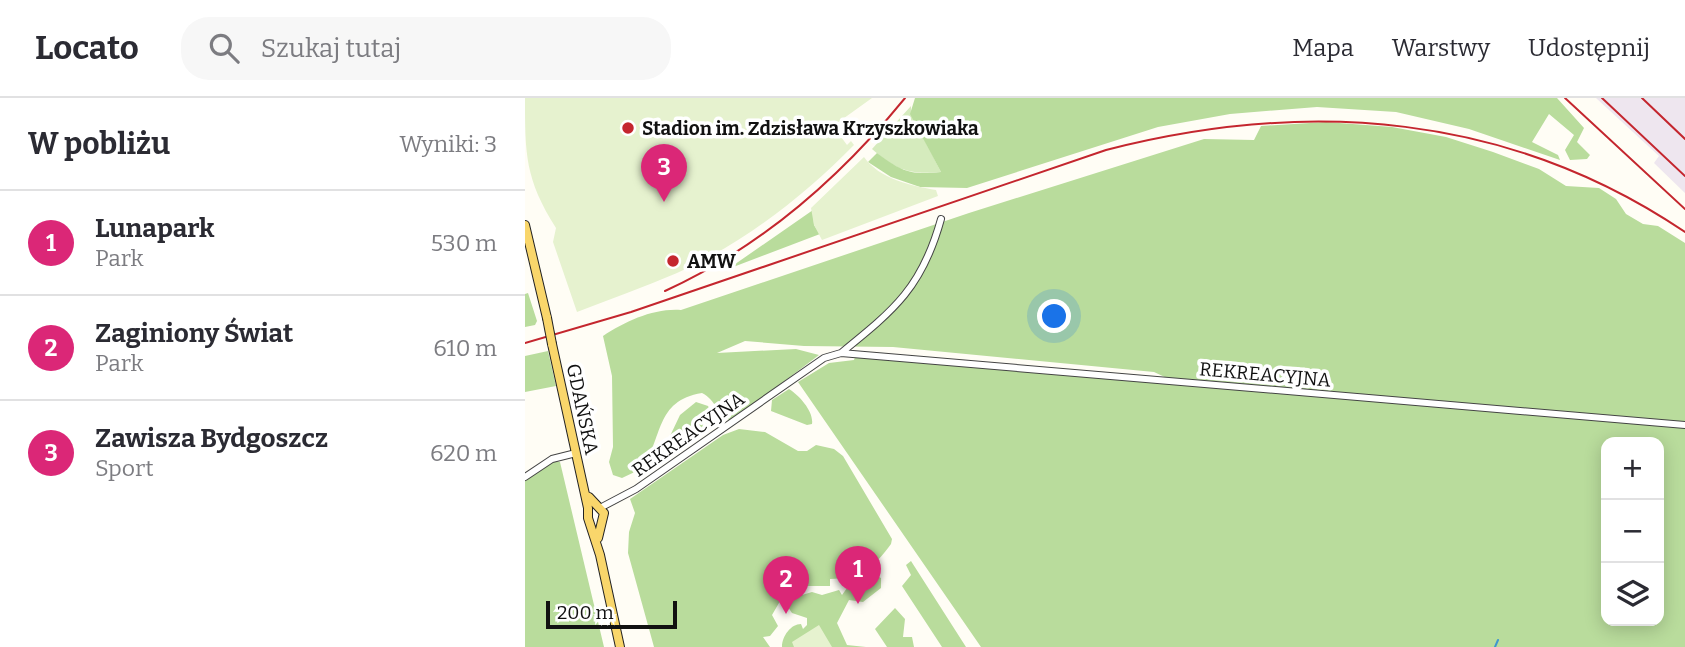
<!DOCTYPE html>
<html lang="pl">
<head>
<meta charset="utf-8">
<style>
	body { margin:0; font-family:Bitter,serif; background:#f7f7f7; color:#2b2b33 }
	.controls { position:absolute; right:21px; bottom:21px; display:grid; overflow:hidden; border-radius:14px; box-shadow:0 4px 18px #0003 }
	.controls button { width:63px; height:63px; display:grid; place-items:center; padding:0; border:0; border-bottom:2px solid #e1e1e2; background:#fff; color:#2b2b33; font:35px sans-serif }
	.scale { position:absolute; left:21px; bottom:18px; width:131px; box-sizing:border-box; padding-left:7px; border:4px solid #111; border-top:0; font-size:19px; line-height:24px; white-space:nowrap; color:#111; -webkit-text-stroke:5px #fff; paint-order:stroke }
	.you { position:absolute; left:530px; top:219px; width:24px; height:24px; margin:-18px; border:5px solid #fff; border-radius:50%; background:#1a73e8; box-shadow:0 0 0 10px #1a73e833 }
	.badge { display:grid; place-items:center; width:46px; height:46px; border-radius:50%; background:#db2777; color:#fff; font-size:23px; font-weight:700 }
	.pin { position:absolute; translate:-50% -58px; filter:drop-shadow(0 2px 4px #0008) }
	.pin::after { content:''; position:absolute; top:37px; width:24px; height:21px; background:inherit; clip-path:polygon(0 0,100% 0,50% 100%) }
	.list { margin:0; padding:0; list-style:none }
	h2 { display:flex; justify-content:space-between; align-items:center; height:91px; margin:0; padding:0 28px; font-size:30px }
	h2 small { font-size:23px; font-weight:400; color:#7c7c81 }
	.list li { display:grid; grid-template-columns:46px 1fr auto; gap:21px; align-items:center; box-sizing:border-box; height:105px; padding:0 28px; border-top:2px solid #e1e1e2 }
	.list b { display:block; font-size:26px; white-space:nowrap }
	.list p { margin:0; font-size:23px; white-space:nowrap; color:#7c7c81 }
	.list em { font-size:23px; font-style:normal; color:#7c7c81 }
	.icon { flex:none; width:38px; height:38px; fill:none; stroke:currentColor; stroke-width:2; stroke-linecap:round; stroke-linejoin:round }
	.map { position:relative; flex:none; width:1160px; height:549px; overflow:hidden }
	header { display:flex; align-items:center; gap:42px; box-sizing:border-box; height:98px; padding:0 35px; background:#fff; border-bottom:2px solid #e1e1e2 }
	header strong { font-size:33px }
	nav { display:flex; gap:38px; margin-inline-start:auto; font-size:24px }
	.search { width:490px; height:63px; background:#f7f7f7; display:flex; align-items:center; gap:18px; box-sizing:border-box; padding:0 24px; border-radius:28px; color:#7c7c81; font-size:26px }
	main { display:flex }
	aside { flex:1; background:#fff }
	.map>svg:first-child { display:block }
	.industrial { fill:#eee6ef }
	.green { fill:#d5ebbd }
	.forest { fill:#b9dc9c; fill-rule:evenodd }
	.pitch { fill:#e6f2cf }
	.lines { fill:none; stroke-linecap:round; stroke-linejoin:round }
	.stream { stroke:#3f96cf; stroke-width:2 }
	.minor-casing { stroke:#444; stroke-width:8 }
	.major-casing { stroke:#222; stroke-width:10 }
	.minor { stroke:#fff; stroke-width:6 }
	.major { stroke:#f9d66b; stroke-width:8 }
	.rail { stroke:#c4262e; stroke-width:2 }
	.major-bridge-casing { stroke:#222; stroke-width:10; stroke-linecap:butt }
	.major-bridge { stroke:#f9d66b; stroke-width:8 }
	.poi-dot { fill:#c4262e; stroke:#fff; stroke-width:2.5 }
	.labels { text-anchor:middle; stroke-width:7; stroke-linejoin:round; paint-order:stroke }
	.poi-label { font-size:19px; font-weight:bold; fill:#111; stroke:#fff; text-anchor:start }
	.street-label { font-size:19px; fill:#111; stroke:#fff }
</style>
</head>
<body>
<header>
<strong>Locato</strong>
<div class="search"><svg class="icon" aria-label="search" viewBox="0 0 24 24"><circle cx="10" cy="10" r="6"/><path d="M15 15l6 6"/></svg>Szukaj tutaj</div>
<nav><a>Mapa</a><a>Warstwy</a><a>Udostępnij</a></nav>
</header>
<main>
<aside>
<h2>W pobliżu<small>Wyniki: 3</small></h2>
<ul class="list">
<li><span class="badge">1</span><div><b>Lunapark</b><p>Park</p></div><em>530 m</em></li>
<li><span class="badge">2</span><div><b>Zaginiony Świat</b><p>Park</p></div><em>610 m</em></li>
<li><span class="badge">3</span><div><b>Zawisza Bydgoszcz</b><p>Sport</p></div><em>620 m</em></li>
</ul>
</aside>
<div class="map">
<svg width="1160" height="549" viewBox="0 0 1160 549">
	<rect width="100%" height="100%" fill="#fffdf5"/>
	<path class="industrial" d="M1071,0H1160V95L1129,65L1134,58Z"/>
	<path class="green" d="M386,8V16L416,74C384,77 372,72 347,51Z"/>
	<path class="forest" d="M390,0H1032L1059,30L1052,44L1065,57L1062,61L1045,62L1040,52L1049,37L1024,16L1007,44L1033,57L1035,62L944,31L871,14L792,9L705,16L633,29L442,90L395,89L366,79L343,64L352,55C378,74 384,77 416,74L385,16Z
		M801,24L867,29L921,39L968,54L1014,71L1041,88L1074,90L1091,101L1101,116L1118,126L1133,128L1160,145V549H456L273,284L304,265L329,262L330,259L657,287L629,274L368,249L279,248L220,243L192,255L271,251L294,257L207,323C194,319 190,301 177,295C129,303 139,340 116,371L97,380L88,377L84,364L88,349L87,278L78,238C101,223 129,210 156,212L444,115L679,41L729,42L736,28ZM1081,344H1134V523H1081Z
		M288,112L289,127L295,136L203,171Z
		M3,195L12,223L10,227L0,229V196Z
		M23,253L31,288L0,294V258Z
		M264,291C275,298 289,314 287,326L282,327L246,313L247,302Z
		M171,304L183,308L187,316V325L136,357L155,317Z
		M214,331L240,334L273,353H282L291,347L309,351L318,358L367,441L366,446C349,470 334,480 305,481V488H255L258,498L247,517L253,528L245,538L238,539L245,549H129L103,455L104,434L110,415L105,401L198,337Z
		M30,363L35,364L79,549H0V381Z
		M386,463L441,549H417L377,488L386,477L381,467Z
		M346,475L356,480V490L338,504L324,502L312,525L322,547L341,549H257C257,538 266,526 276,526L278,531L282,527V520L267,515L259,503L264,494L273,495L275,492L277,497L287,494L297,497L314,492L317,497L322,490Z
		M370,510L380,521L378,539H387L389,549H362L350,531Z"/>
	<path class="pitch" d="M0,0H347L308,28L322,47L326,43L329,47C279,98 219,145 152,175C119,189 85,201 52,214L28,144L31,130C0,81 0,56 0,0Z
		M339,59C354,81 387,88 411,92L413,98L297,142L289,127L286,110Z
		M294,527L307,549H269L267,544Z"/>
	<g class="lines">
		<path class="stream" d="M970,549L973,542"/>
		<g class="minor-casing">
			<path id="minor" d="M316,255C369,212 397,190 416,121
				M0,379L27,361L51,355
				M75,410L111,391L299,260L316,255L1160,327"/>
		</g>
		<g class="major-casing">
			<path id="major" d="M0,127L22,220
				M27,246L63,410V420L75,457L95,549
				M64,399L79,415L73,440"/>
		</g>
		<use href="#minor" class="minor"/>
		<use href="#major" class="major"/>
		<path class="rail" d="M1040,0L1160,111
			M1077,0L1160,78
			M1117,0L1160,41
			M140,193C236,149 314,81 380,0
			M0,245L106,214L581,52C783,0 984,15 1160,134"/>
		<g class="major-bridge-casing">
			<path id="major-bridge" d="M22,220L27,246"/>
		</g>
		<use href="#major-bridge" class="major-bridge"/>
	</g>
	<g class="poi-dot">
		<circle cx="103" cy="30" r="7"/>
		<circle cx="148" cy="163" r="7"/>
	</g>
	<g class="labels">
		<g class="poi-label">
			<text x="117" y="37">Stadion im. Zdzisława Krzyszkowiaka</text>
			<text x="162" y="170">AMW</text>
		</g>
		<g class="street-label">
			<text transform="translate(740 276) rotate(5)" y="7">REKREACYJNA</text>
			<text transform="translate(58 311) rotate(78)" y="7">GDAŃSKA</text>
			<text transform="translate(163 336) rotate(-35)" y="7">REKREACYJNA</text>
		</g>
	</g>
</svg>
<div class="controls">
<button>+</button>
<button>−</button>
<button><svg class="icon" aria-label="layers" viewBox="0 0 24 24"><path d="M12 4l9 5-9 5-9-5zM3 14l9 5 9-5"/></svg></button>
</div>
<div class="scale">200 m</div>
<div class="you"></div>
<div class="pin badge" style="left:333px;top:506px">1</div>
<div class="pin badge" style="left:261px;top:516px">2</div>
<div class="pin badge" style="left:139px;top:104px">3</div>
</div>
</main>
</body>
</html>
